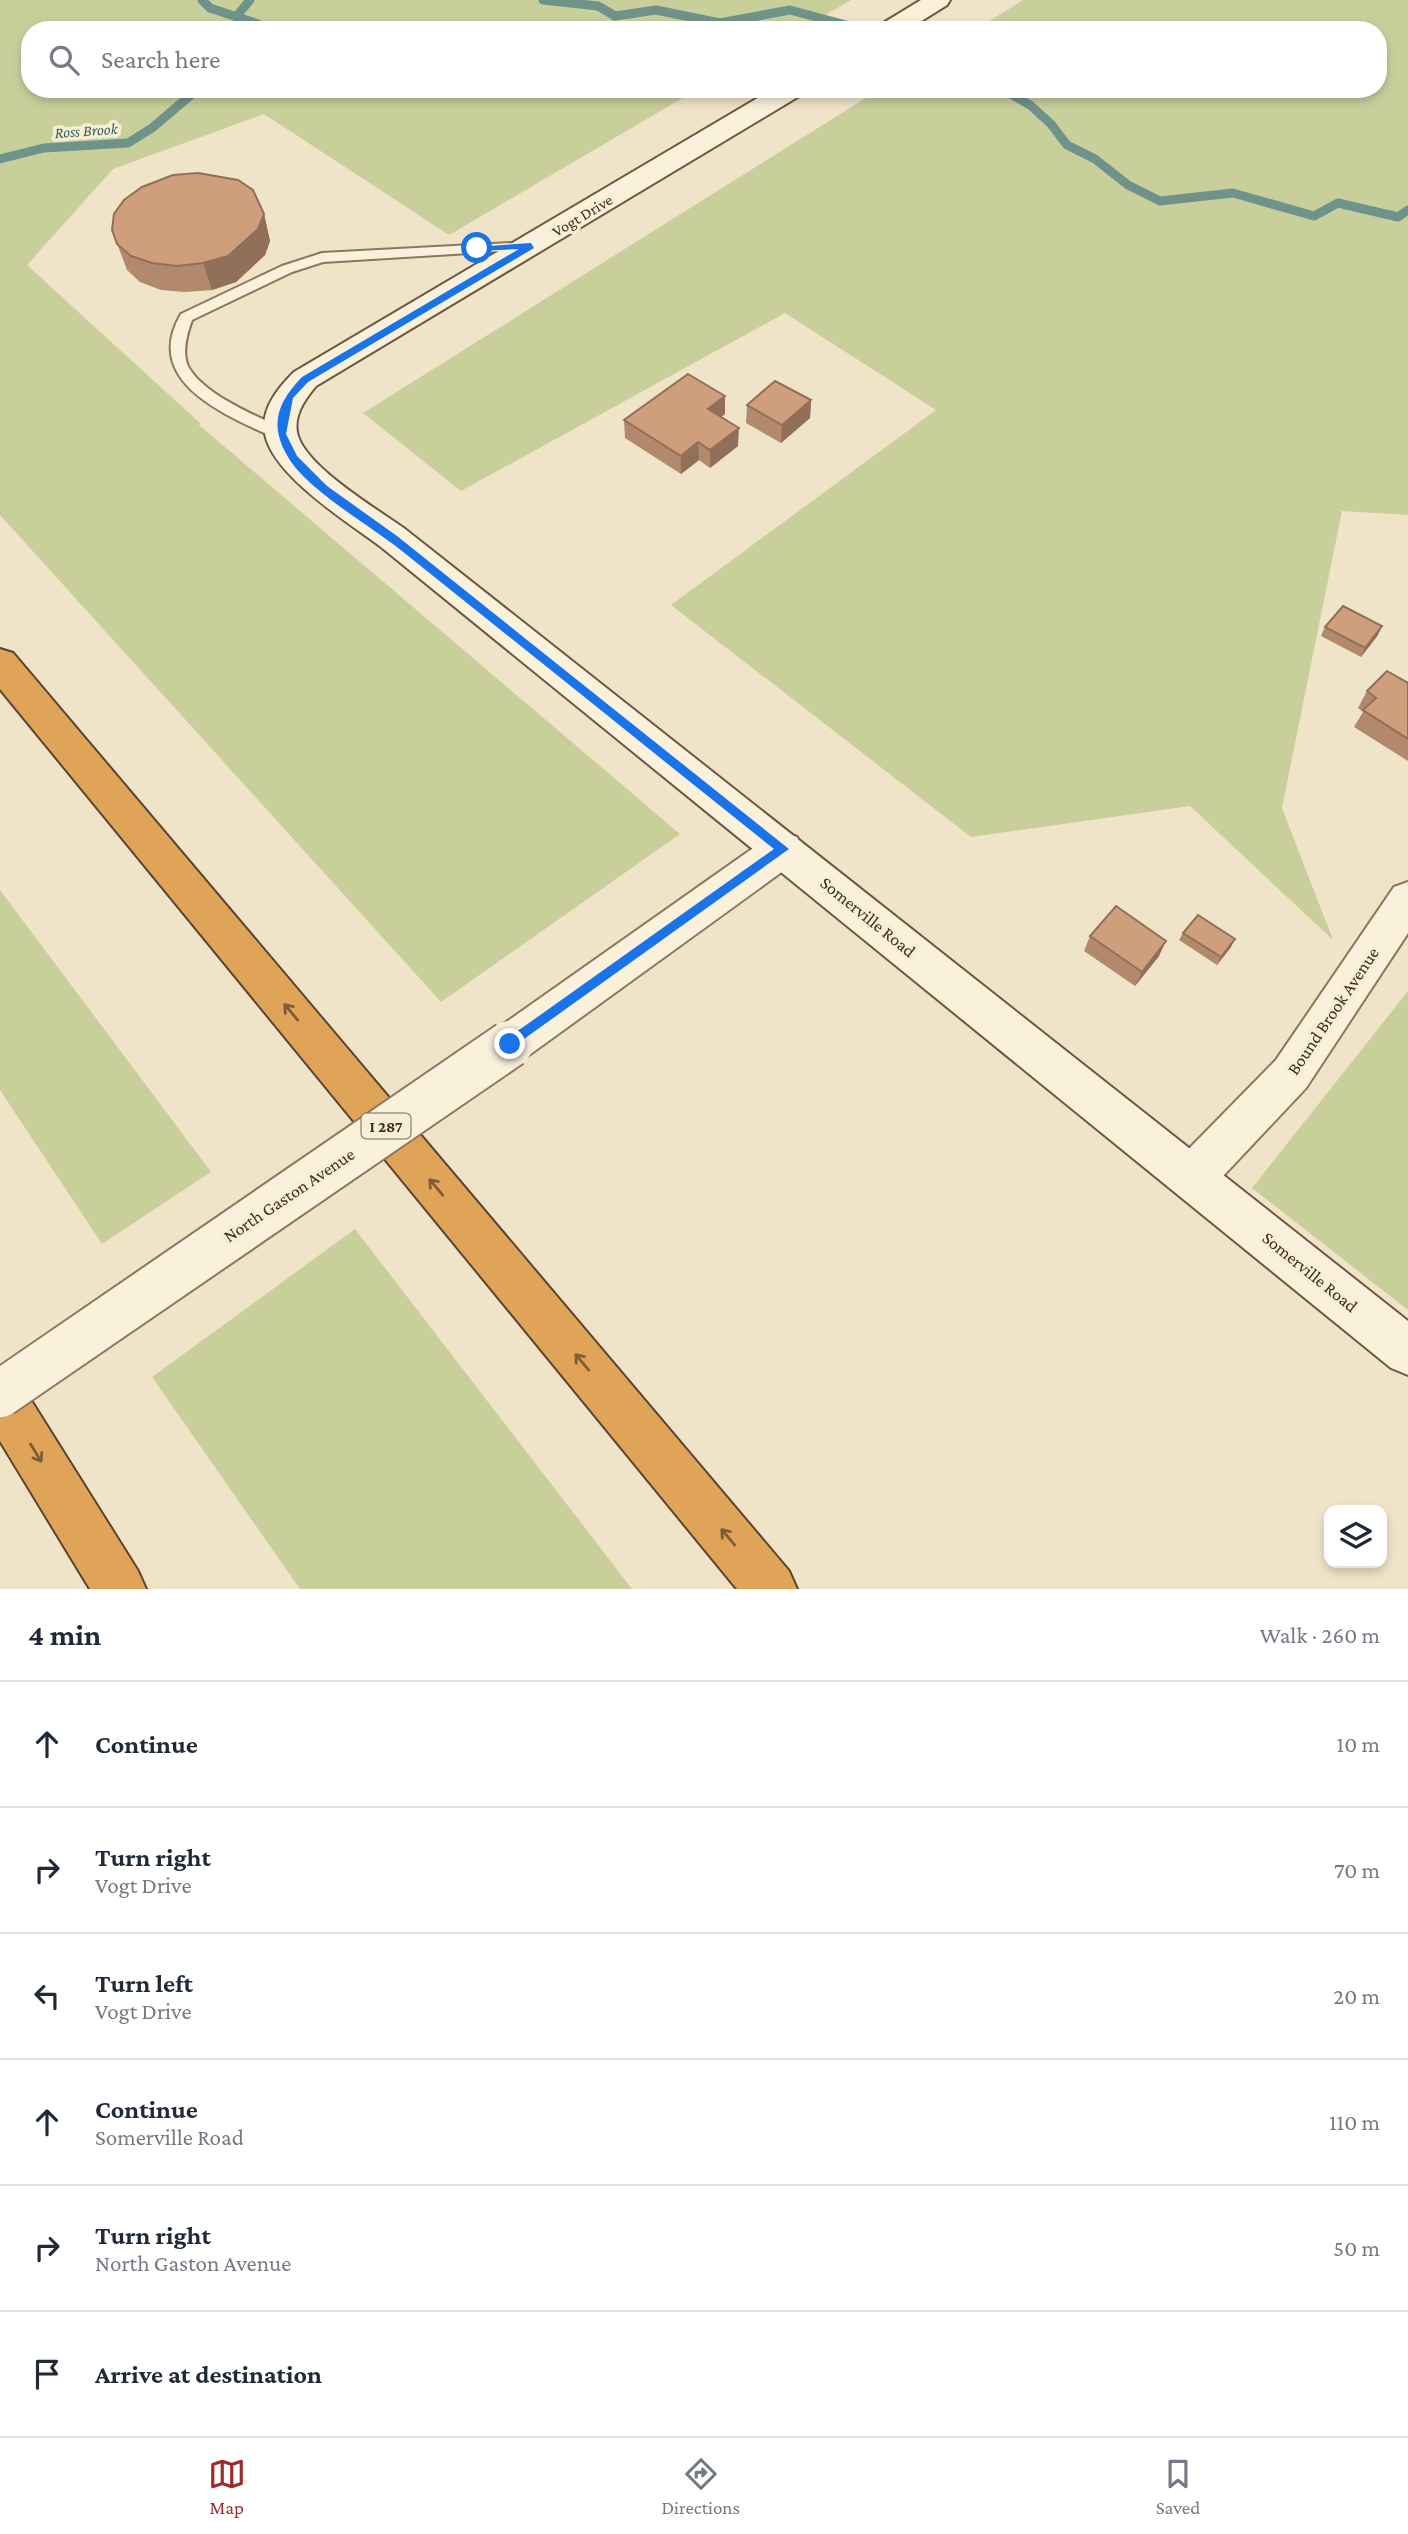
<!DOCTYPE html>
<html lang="en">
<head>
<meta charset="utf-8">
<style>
	body { margin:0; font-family:"Crimson Pro",serif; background:#f6f6f7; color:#1f2937 }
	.controls { position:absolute; right:21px; bottom:21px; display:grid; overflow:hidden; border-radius:14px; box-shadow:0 4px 10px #0003 }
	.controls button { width:63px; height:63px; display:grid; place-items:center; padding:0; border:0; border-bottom:2px solid #e0e1e3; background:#fff; color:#1f2937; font:35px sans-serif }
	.stop { position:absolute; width:21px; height:21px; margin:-16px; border:5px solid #1a73e8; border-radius:50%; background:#fff }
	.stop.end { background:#1a73e8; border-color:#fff; box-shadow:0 2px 7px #0008 }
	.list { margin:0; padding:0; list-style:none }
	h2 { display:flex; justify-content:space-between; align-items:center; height:91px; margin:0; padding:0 28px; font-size:30px }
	h2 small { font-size:23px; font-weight:400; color:#747a83 }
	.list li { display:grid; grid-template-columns:46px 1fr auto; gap:21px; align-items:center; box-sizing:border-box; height:126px; padding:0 28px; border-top:2px solid #e0e1e3 }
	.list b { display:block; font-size:26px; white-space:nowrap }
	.list p { margin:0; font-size:23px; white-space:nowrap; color:#747a83 }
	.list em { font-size:23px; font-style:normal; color:#747a83 }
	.icon { flex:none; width:38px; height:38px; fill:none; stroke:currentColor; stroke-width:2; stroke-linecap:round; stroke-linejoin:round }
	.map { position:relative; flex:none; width:1408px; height:1589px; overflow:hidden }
	.search { position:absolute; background:#fff; box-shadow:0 4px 10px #0003; left:21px; right:21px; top:21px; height:77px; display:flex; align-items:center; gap:18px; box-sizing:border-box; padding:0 24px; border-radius:28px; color:#747a83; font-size:26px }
	.sheet { height:847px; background:#fff }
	nav { display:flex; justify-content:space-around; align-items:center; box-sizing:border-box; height:98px; border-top:2px solid #e0e1e3; background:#fff; font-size:19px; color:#747a83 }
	nav a { display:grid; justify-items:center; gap:4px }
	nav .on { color:#9e2a2b }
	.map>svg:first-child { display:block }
	.green { fill:#c9cf9b }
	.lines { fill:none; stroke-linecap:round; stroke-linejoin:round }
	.stream { stroke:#6f938a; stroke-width:9 }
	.lane-casing { stroke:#8d765c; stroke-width:4 }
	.street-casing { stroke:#8d765c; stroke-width:4 }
	.secondary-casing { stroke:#6f573f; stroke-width:4 }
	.highway-casing { stroke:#5b4430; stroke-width:4 }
	.lane { fill:#faf1dc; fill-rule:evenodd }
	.street { fill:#faf1dc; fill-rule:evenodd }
	.secondary { fill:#faf1dc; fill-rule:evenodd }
	.highway { fill:#e0a458; fill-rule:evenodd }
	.street-bridge-casing { stroke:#8d765c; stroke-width:50; stroke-linecap:butt }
	.street-bridge { stroke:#faf1dc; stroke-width:46 }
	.wall { fill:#b2896c }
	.shaded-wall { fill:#916f58 }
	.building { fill:#cf9f7d; stroke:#916f58; stroke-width:2 }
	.oneway { stroke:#7e5d36 }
	.route { fill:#1a73e8 }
	.labels { text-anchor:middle; stroke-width:7; stroke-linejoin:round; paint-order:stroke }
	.far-water-label { font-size:16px; font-style:italic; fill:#2f5d5a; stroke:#f7eed8 }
	.far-street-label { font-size:16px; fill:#3d2e20; stroke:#f7eed8 }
	.shield { fill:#f7eed8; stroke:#756857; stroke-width:2 }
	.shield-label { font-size:16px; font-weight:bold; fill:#3d2e20 }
	.street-label { font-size:18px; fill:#3d2e20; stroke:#f7eed8 }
</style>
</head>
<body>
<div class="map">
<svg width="1408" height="1589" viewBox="0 0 1408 1589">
	<rect width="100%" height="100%" fill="#f0e4c8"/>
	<path class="green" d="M0,0H851L800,30H30V89H698L449,235L264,114L113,169L27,265L200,423L199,425L680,834L441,1002L0,515Z
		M1023,0H1408V515L1342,511L1282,808L1333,940L1190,806L971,837L671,605L936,410L785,313L461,491L363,413L880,89H1378V30H975Z
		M0,890L211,1172L102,1244L0,1090Z
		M1408,991V1310L1252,1188Z
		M355,1229L632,1589H300L152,1377Z"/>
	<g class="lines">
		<path class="stream" d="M202,0L210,8L258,24L261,30
			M543,0L598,6L615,16L656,10L720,23L790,10L846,25
			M236,17L250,0
			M1002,89L1030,105L1051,124L1067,145L1095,159L1128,185L1160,201L1233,193L1314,216L1338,203L1398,217L1408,210
			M0,159L44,148L128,143L152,128L198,89"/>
		<g class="lane-casing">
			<path id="lane" d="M530,242L537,246L535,249L323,262L292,272L192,320C187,334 181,354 189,368C206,396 258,417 287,430L289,434L287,438H275C226,415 141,382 181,314L282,266L322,253Z"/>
		</g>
		<g class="street-casing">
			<path id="street" d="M783,832L797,837L803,849L797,861L525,1058L510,1063L495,1058L489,1044L495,1030L769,837Z
				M1408,882V933L1306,1088L1208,1192L1192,1199L1176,1192L1169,1177L1176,1162L1276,1060L1394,887Z"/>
		</g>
		<g class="secondary-casing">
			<path id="secondary" d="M921,0H950L947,5L907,30H876L880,25Z
				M773,89H805L801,95L316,386C305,399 292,417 298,436C308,468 377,509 405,529L1408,1321V1375L1391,1368L381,547C348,522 273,476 265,434C260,409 279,387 294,372Z"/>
		</g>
		<g class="highway-casing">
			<path id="highway" d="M0,649L13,653L789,1571L797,1589H737L0,689Z
				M0,1371L17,1378L138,1571L146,1589H90L0,1441Z"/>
		</g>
		<use href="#lane" class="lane"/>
		<use href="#street" class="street"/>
		<use href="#secondary" class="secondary"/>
		<use href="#highway" class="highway"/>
		<g class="street-bridge-casing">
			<path id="street-bridge" d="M0,1394L510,1044"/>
		</g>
		<use href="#street-bridge" class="street-bridge"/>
	</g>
	<path class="wall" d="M264,214L270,241L265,255L236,282L212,290L185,292L161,290L140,282L127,270L112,230Z
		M811,400L810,418L781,443L746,423L747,405Z
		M725,414L721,417L738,446L710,468L699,460L681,474L625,438L624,420Z
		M1325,627L1378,635L1361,657L1321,636Z
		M1408,683V761L1354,727L1363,712L1358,708L1367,691Z
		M1183,933L1231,947L1217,965L1179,940Z
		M1090,936L1159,956L1135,986L1084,951Z"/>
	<path class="shaded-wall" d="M264,214L270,241L265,255L236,282L212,290L203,263Z
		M725,396V414L708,427V409Z
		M811,400L810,418L781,443L782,425Z
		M739,428L738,446L710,468V450Z
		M698,442L699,460L681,474V456Z
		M1382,626L1378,635L1361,657L1365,648Z
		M1235,939L1231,947L1217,965L1221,957Z
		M1166,941L1159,956L1135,986L1142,972Z"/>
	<path class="building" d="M198,173L238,180L253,190L264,214L258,229L228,256L203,263L177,266L152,263L131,256L117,244L112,230L114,214L124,200L142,187L173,175Z
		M688,374L725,396L708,409L739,428L710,450L698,442L681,456L624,420Z
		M775,381L811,400L782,425L747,405Z
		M1343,606L1382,626L1365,648L1325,627Z
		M1387,671L1408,683V739L1363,710L1376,698L1367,691Z
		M1116,906L1166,941L1142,972L1090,936Z
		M1198,915L1235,939L1221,957L1183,933Z"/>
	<defs><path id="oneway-shaft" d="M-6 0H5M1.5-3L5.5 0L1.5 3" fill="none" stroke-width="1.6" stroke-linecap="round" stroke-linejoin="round" transform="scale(1.75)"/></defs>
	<g class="oneway">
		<use href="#oneway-shaft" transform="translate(291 1012) rotate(-130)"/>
		<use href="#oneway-shaft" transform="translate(436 1187) rotate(-130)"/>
		<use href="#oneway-shaft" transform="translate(582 1362) rotate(-130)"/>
		<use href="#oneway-shaft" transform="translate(36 1453) rotate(58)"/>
		<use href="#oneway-shaft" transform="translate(728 1537) rotate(-130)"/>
	</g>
	<path class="route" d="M531,243L534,248L308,382L293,398L286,434L297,456L327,486L397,536L789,849L510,1049L503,1044L505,1040L774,849C650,750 526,650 402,551C371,526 306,489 288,457C269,425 277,403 302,377L519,249L477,251L474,247Z"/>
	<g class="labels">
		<g class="far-water-label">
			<text transform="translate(86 130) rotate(-4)" y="6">Ross Brook</text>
		</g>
		<g class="far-street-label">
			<text transform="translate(582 215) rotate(-31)" y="6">Vogt Drive</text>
		</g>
		<rect class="shield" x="361.5" y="1113.5" width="49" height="25" rx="5"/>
		<g class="shield-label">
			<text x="386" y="1132">I 287</text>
		</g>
		<g class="street-label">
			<text transform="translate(868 917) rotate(39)" y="6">Somerville Road</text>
			<text transform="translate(1333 1011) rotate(-56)" y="6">Bound Brook Avenue</text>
			<text transform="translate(289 1195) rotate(-34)" y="6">North Gaston Avenue</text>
			<text transform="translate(1310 1272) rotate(39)" y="6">Somerville Road</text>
		</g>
	</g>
</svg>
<div class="controls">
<button><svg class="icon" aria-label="layers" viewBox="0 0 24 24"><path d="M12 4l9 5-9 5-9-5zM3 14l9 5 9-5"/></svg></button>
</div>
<div class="stop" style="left:477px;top:248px"></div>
<div class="stop end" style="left:510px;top:1044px"></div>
<div class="search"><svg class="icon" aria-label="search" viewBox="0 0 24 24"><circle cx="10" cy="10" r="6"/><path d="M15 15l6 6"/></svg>Search here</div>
</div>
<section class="sheet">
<h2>4 min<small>Walk · 260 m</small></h2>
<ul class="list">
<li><svg class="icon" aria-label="ahead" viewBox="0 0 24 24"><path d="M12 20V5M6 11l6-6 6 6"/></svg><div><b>Continue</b></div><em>10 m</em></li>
<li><svg class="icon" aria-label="right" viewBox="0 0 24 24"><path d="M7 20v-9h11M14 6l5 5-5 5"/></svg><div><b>Turn right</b><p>Vogt Drive</p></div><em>70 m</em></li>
<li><svg class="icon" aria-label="left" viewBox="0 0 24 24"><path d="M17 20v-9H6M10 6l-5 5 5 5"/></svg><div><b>Turn left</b><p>Vogt Drive</p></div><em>20 m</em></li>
<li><svg class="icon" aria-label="ahead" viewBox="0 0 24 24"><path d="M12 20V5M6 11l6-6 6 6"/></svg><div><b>Continue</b><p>Somerville Road</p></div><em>110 m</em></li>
<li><svg class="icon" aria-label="right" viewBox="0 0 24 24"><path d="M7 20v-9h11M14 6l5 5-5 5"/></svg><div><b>Turn right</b><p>North Gaston Avenue</p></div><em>50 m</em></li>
<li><svg class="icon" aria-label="arrive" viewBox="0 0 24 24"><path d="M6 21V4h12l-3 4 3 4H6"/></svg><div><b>Arrive at destination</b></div></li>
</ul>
</section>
<nav>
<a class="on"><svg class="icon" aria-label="map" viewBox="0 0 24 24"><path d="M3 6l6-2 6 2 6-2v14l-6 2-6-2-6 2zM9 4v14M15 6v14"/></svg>Map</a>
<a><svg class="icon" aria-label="directions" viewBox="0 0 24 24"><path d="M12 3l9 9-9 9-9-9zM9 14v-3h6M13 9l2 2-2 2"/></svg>Directions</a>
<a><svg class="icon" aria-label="saved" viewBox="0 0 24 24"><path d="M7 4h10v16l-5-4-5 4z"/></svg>Saved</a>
</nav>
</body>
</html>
